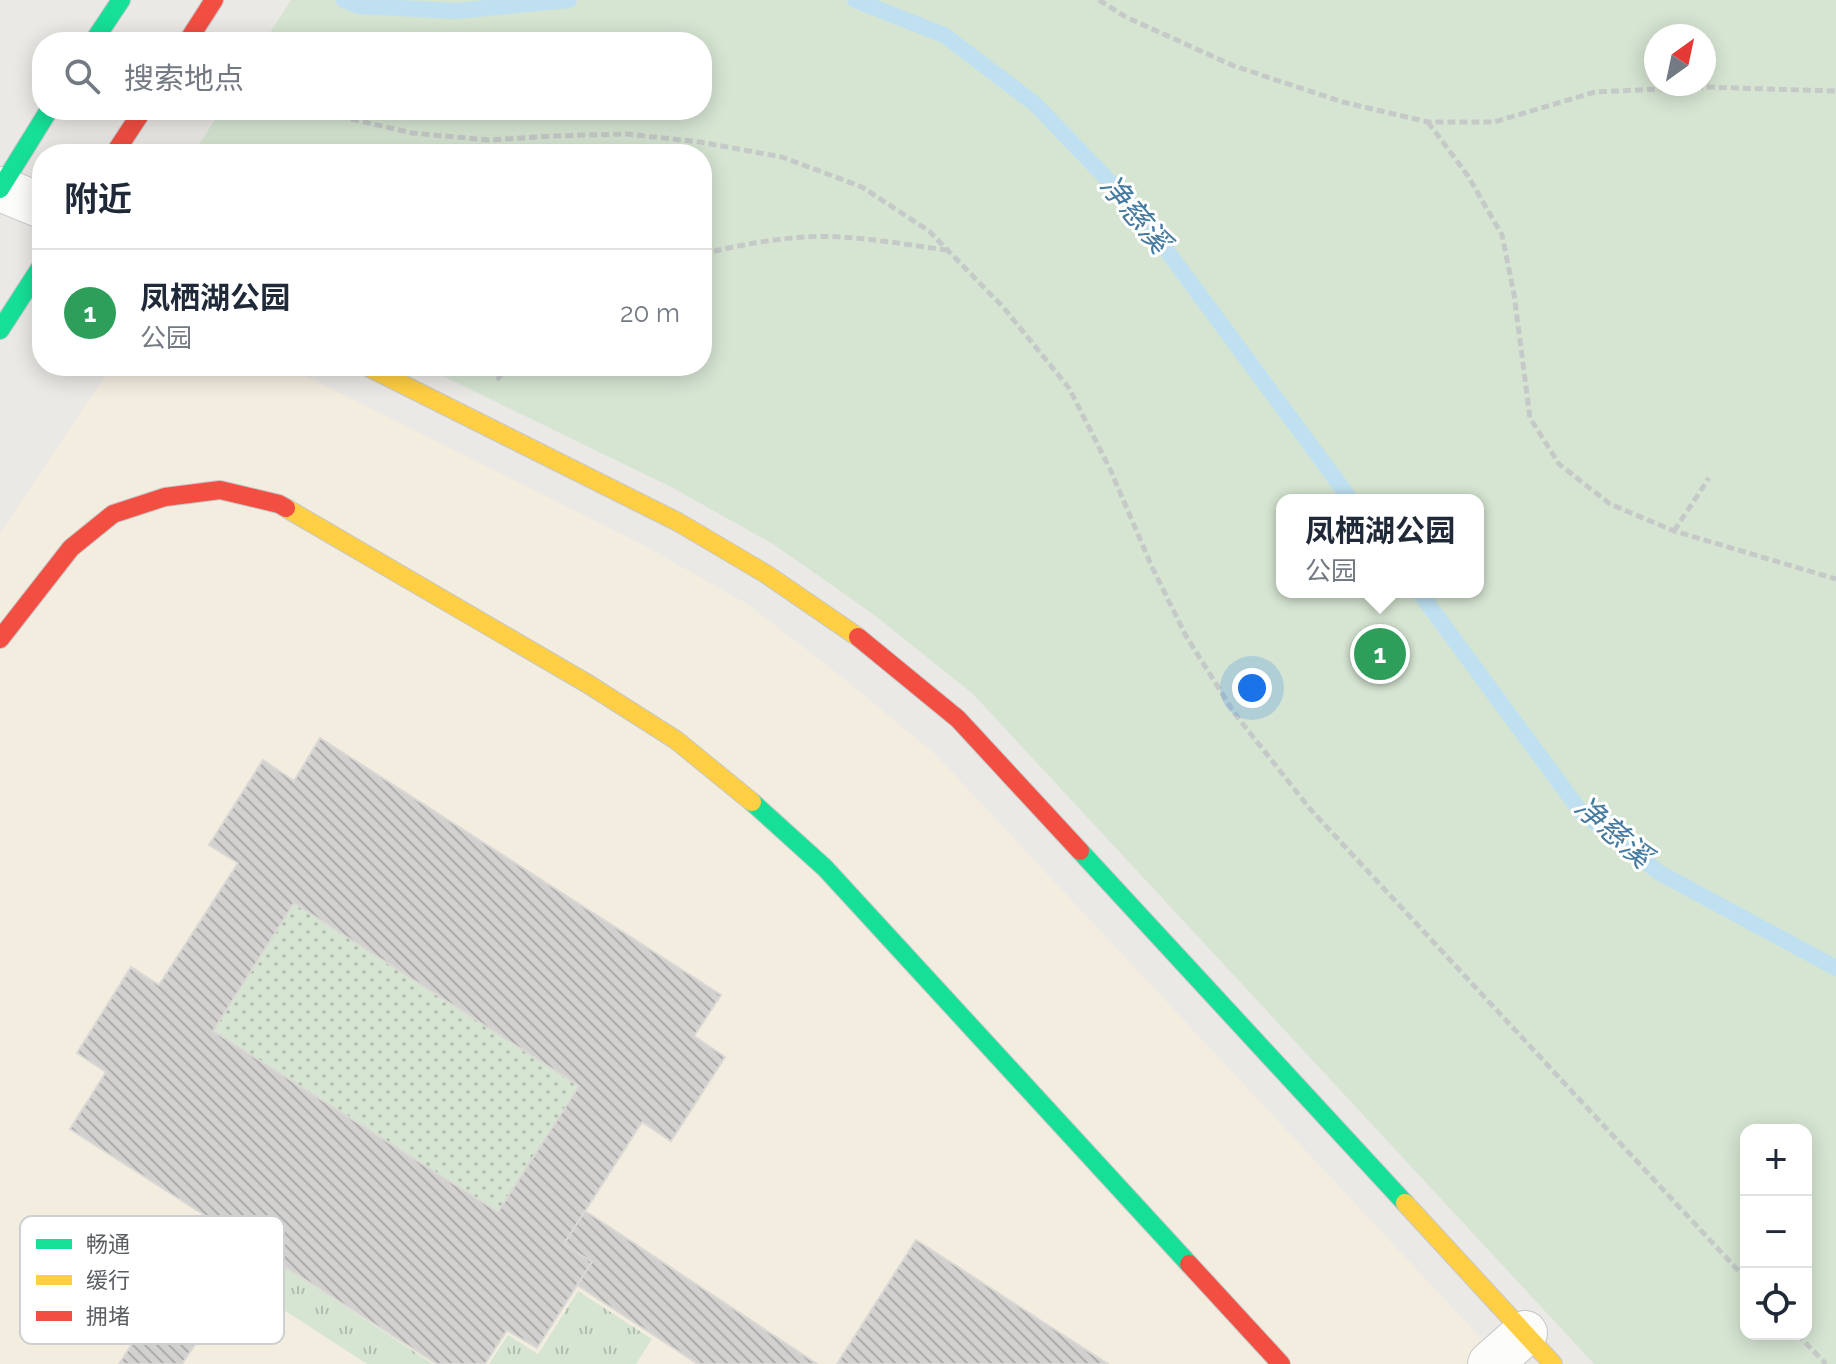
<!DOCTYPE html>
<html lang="zh">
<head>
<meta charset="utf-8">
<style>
	body { margin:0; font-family:Raleway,"Noto Sans SC",sans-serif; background:#f6f6f7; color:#1f2937 }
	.controls { position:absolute; right:24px; bottom:24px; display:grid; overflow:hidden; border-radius:16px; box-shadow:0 4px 20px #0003 }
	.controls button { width:72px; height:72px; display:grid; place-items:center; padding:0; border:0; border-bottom:2px solid #e0e1e3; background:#fff; color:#1f2937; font:40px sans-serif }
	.compass { position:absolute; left:1644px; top:24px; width:72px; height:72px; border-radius:50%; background:#fff; box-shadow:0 4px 20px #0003; rotate:33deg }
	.you { position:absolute; left:1252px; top:688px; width:28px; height:28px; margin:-20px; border:6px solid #fff; border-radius:50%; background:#1a73e8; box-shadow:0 0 0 12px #1a73e833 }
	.badge { display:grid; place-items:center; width:52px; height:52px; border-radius:50%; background:#d93025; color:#fff; font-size:26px; font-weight:700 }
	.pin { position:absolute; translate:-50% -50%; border:4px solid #fff; box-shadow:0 2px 8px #0006 }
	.popup { position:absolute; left:1276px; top:494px; width:208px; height:104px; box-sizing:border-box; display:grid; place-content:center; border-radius:16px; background:#fff; filter:drop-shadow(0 2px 6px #0005); font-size:26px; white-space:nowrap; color:#747a83 }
	.popup b { font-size:30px; color:#1f2937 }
	.popup::after { content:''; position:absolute; left:50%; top:100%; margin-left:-16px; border:16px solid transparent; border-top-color:#fff }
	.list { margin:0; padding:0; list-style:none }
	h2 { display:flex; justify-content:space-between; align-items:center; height:104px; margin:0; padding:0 32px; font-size:34px }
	h2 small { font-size:26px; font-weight:400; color:#747a83 }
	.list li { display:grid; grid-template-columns:52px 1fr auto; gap:24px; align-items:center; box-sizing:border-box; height:128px; padding:0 32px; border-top:2px solid #e0e1e3 }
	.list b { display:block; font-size:30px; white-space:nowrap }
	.list p { margin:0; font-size:26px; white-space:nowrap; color:#747a83 }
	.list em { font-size:26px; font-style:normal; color:#747a83 }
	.icon { flex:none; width:44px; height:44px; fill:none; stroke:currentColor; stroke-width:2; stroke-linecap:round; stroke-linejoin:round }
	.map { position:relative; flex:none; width:1836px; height:1364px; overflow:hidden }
	.search { position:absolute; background:#fff; box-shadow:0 4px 20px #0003; left:32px; top:32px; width:680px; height:88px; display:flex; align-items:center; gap:20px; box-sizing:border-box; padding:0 28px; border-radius:32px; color:#747a83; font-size:30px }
	.panel { position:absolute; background:#fff; box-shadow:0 4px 20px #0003; left:32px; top:144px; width:680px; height:232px; border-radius:32px }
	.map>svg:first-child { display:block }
	.commercial { fill:#f3ede0 }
	.grass { fill:url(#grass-tufts) }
	.park { fill:#d6e5d2; fill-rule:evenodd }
	.garden { fill:url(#garden-dots) }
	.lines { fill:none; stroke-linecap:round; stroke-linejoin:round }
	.stream { stroke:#bee0f1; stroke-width:16 }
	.building { fill:url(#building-back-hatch); stroke:#dad8d4; stroke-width:2; fill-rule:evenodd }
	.street-casing { stroke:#c7c6c6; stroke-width:46 }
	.fast-casing { stroke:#c6c6c6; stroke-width:20 }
	.slow-casing { stroke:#c6c6c6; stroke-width:20 }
	.jam-casing { stroke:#c6c6c6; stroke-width:20 }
	.path { stroke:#c5cac8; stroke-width:5; stroke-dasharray:8 4; stroke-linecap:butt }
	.street { stroke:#fcfcfb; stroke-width:44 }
	.fast { stroke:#16e098; stroke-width:18 }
	.slow { stroke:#ffcf43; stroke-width:18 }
	.jam { stroke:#f24e42; stroke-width:18 }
	.labels { text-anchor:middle; stroke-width:6; stroke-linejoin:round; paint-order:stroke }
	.water-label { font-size:30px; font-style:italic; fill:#467a9e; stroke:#fff }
	.key { fill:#fff; stroke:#cecfd0; stroke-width:2 }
	.key-label { font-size:22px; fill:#5b5f63 }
</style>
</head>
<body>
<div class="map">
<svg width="1836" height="1364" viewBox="0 0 1836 1364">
	<defs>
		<pattern id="grass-tufts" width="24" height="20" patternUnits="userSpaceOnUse" patternTransform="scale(2)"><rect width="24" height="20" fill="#d6e5d2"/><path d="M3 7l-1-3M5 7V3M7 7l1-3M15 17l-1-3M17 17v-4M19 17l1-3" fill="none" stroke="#b1bdae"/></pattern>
		<pattern id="garden-dots" width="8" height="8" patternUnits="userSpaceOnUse" patternTransform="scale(2)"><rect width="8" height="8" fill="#d6e5d2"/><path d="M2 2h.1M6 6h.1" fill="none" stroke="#b1bdae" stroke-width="1.8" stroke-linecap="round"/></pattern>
		<pattern id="building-back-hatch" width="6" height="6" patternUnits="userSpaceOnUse" patternTransform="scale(2)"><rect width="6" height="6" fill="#d2d1cf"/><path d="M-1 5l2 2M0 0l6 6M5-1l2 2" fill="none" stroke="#adadac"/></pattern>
	</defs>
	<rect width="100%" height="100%" fill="#ebe9e5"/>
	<path class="commercial" d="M112,366H286L647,547L747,604L833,670L935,754L1505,1364H0V534Z"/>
	<path class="grass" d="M260,1251L433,1364H367L241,1282Z
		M578,1291L652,1339L636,1364H489L508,1335L538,1354Z"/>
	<path class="park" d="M291,0H1836V1364H1594L973,694L873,614L773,544L673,488L422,366H702V154H193L221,110H702V42H264ZM1656,36H1704V84H1656ZM1282,500H1478V592H1282ZM1746,1130H1806V1334H1746Z"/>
	<path class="garden" d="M294,903L579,1086L498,1212L213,1031Z"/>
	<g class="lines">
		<path class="stream" d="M344,0L358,6L456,11L569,0
			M855,0L944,35L1035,104L1136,209L1351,500
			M1419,592L1581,812L1660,873L1836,968"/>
	</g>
	<path class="building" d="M320,738L721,995L694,1036L725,1057L671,1141L642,1122L564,1244L592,1262L537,1348L507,1330L485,1364H437L70,1129L106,1072L77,1053L131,967L159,985L238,863L209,845L263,760L294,781ZM294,903L579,1086L498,1212L213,1031Z
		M585,1211L817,1364H698L577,1285L592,1262L564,1244Z
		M212,1220L258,1249L182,1364H119Z
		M916,1240L1108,1364H837Z"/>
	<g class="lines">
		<g class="street-casing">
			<path id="street" d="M0,189L42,206
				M1490,1364L1525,1333"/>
		</g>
		<g class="fast-casing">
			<path id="fast" d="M93,42L121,0
				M0,189L49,110
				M0,330L42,265
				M752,802L825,868L1189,1264
				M1080,851L1405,1203"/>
		</g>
		<g class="slow-casing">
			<path id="slow" d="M366,366L678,522L766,574L858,637
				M286,508L588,684L676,740L752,802
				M1405,1203L1553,1364"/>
		</g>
		<g class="jam-casing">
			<path id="jam" d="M187,42L214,0
				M114,154L143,110
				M858,637L958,719L1080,851
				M0,639L71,548L113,514L165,497L220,490L279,504L286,508
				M1189,1264L1281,1364"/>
		</g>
		<path class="path" d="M1099,0L1126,17L1234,66L1343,102L1428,122H1494L1595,92L1704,87L1836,91
			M329,110L347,118L412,133L489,140L552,136L627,134L700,142L782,157L862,187L929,231L1003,307L1069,388L1110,469L1152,567L1186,636L1235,714L1311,810L1746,1279
			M1428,122L1468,176L1502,235L1514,294L1530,418L1559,464L1610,504L1674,531L1836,579
			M702,254C736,246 770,239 805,237C851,234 901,244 946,250
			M497,380L508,366
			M1674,531L1709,478
			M1797,1334L1826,1364"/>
		<use href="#street" class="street"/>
		<use href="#fast" class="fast"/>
		<use href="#slow" class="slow"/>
		<use href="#jam" class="jam"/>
	</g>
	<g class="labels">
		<g class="water-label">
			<text transform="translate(1135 214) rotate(50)" y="10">净慈溪</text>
			<text transform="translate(1613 832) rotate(41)" y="10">净慈溪</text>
		</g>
	</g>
	<rect x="20" y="1216" width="264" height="128" rx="12" class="key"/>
	<rect x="36" y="1239" width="36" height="10" fill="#16e098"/>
	<rect x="36" y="1275" width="36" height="10" fill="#ffcf43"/>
	<rect x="36" y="1311" width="36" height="10" fill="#f24e42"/>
	<g class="key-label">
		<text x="86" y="1252">畅通</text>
		<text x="86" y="1288">缓行</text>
		<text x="86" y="1324">拥堵</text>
	</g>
</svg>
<div class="controls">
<button>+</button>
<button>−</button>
<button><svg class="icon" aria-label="locate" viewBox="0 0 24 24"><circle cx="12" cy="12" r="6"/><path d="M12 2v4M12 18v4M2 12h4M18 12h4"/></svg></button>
</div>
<svg class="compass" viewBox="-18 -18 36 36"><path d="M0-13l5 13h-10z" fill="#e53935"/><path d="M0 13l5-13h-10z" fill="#747a83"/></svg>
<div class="you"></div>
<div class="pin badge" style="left:1380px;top:654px;background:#2e9e5b">1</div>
<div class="popup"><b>凤栖湖公园</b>公园</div>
<div class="search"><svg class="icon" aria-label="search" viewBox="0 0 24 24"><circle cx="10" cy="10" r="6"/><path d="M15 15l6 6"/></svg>搜索地点</div>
<section class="panel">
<h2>附近<small></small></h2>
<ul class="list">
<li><span class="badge" style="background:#2e9e5b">1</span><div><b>凤栖湖公园</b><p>公园</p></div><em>20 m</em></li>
</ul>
</section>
</div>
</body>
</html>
